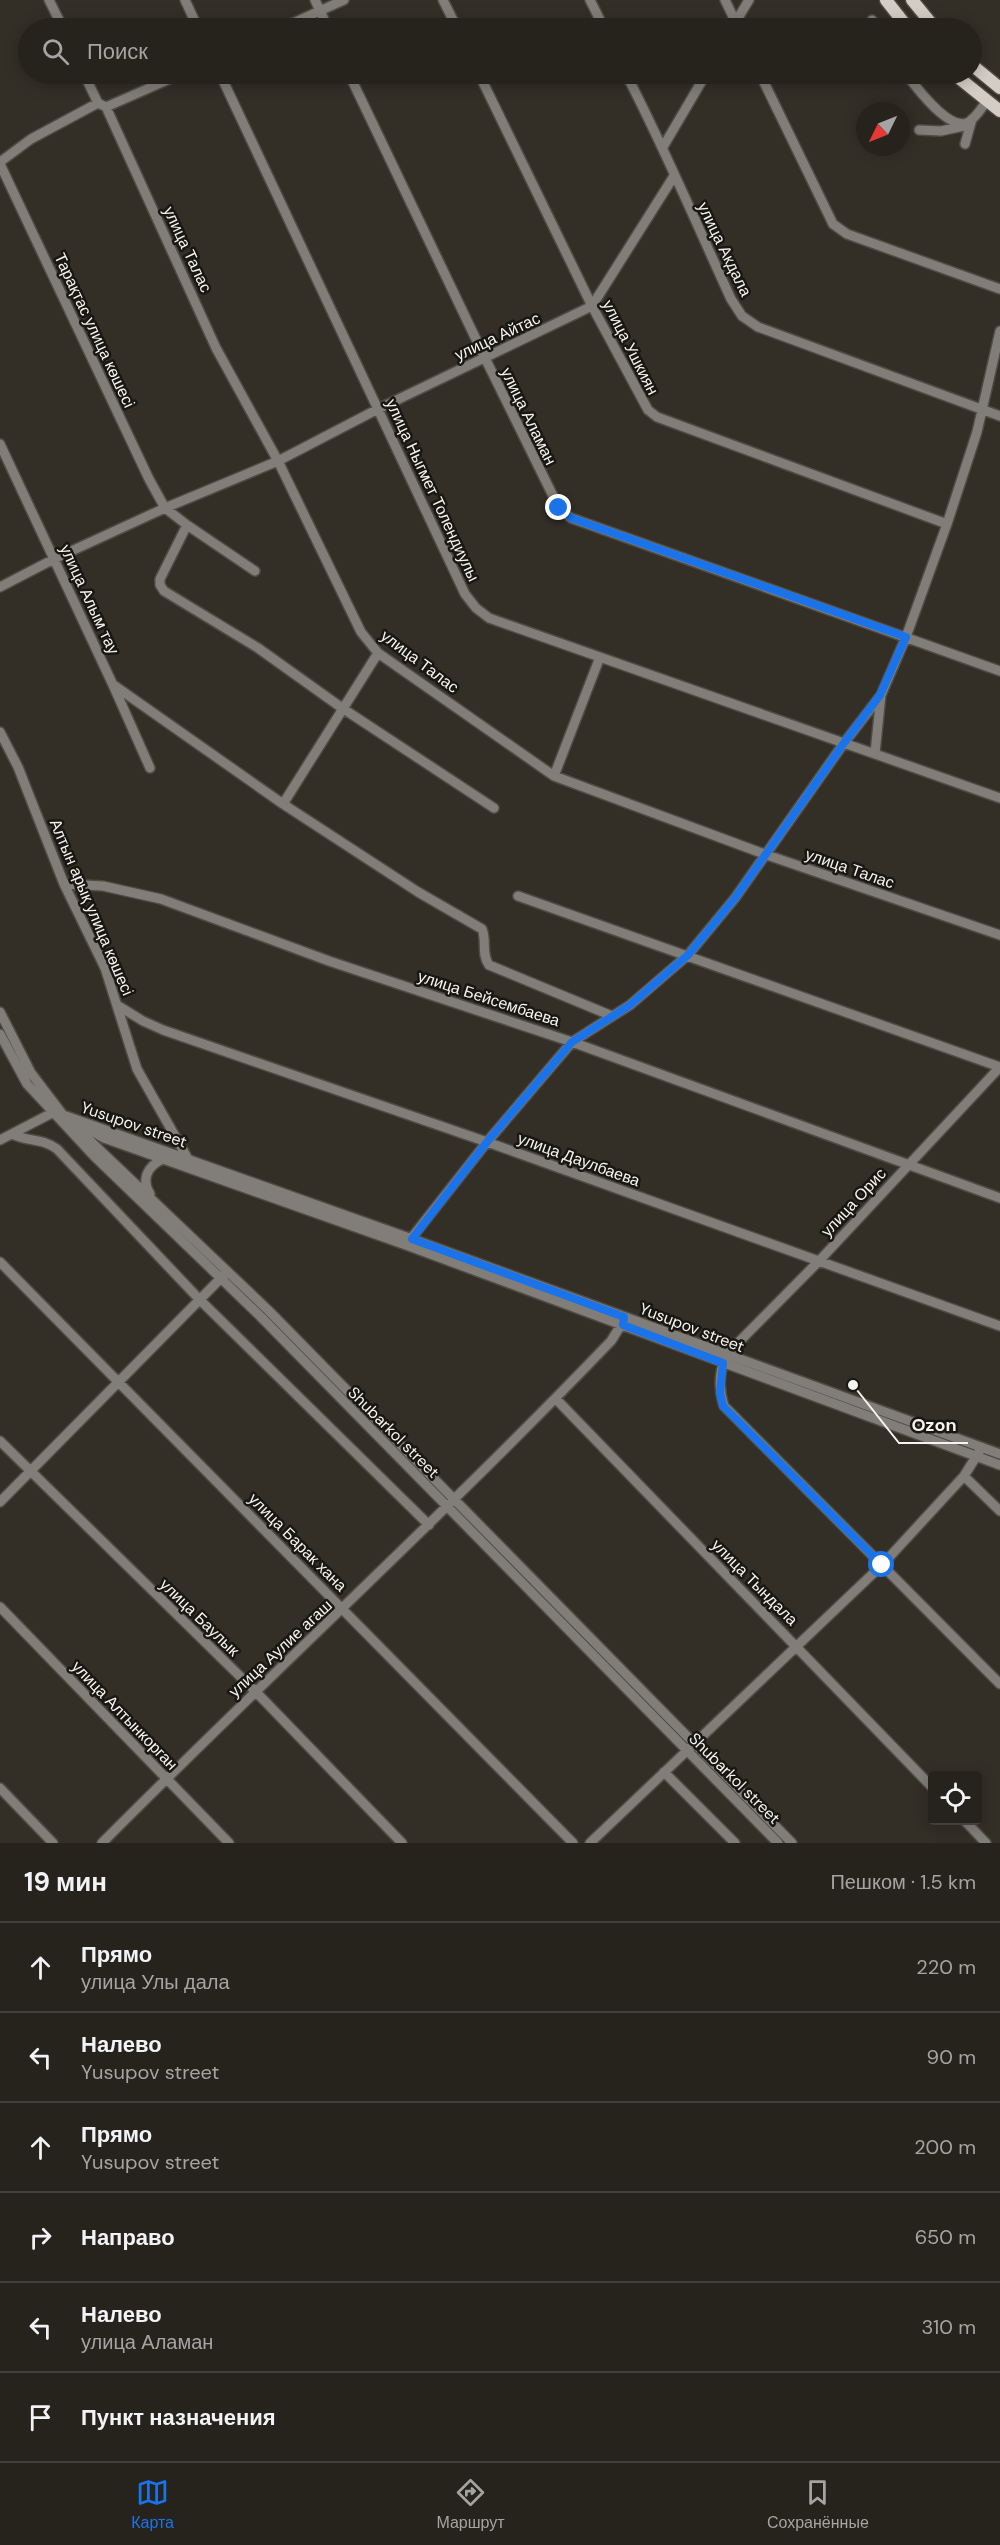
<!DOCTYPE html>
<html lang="ru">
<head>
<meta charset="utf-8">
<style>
	body { margin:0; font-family:"DM Sans",sans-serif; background:#322f2a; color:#f1f3f6 }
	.controls { position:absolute; right:18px; bottom:18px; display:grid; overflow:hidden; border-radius:6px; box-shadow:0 3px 15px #0003 }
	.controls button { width:54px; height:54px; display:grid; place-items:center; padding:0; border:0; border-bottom:2px solid #42403b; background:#26231d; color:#f1f3f6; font:30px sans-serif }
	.compass { position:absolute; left:856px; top:102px; width:54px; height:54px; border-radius:50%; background:#26231d; box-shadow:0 3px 15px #0003; rotate:227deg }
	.stop { position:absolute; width:18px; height:18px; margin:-14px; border:4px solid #1a73e8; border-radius:50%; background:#fff }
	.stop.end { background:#1a73e8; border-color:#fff; box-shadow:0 2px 6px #0008 }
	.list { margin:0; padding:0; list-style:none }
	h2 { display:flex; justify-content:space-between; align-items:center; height:78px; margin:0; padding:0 24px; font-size:26px }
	h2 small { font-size:20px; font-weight:400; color:#a4a4a4 }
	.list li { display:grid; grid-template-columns:39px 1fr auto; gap:18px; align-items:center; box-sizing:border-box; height:90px; padding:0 24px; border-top:2px solid #42403b }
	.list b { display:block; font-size:22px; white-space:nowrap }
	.list p { margin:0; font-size:20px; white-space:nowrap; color:#a4a4a4 }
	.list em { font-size:20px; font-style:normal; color:#a4a4a4 }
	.icon { flex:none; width:33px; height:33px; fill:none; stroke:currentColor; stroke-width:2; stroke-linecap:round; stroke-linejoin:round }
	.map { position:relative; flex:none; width:1000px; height:1843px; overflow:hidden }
	.search { position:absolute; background:#26231d; box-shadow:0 3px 15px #0003; left:18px; right:18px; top:18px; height:66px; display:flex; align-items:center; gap:15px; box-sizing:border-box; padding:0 21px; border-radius:33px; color:#a4a4a4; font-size:22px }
	.sheet { height:618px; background:#26231d }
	nav { display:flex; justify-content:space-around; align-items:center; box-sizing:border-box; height:84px; border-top:2px solid #42403b; background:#26231d; font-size:16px; color:#a4a4a4 }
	nav a { display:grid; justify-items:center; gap:3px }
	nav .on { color:#1a73e8 }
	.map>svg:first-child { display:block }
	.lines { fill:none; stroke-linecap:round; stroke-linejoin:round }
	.minor-casing { stroke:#4e4b43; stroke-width:12 }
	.major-casing { stroke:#4e4b43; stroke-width:15 }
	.minor { stroke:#817e7a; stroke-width:9 }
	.major { stroke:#d3cdc5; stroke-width:12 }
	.route { stroke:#1a73e8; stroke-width:8 }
	.labels { text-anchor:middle; stroke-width:5; stroke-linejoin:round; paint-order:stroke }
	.street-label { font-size:16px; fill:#f6f4ef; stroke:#191714 }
	.leader { fill:none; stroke:#f6f4ef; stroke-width:2 }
	.callout-dot { fill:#f6f4ef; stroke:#191714; stroke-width:2 }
	.callout-label { font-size:18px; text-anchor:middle; font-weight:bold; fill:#f6f4ef; stroke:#191714; stroke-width:5; stroke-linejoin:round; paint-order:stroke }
</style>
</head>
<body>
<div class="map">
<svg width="1000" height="1843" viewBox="0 0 1000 1843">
	<rect width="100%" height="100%" fill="#332f27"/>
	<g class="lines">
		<g class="minor-casing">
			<path id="minor" d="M49,0L63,28
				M185,0L198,28
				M315,0L328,28
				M443,0L457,28
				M590,0L604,28
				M725,0L737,25
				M872,20L877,28
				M282,28L344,0
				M732,28L749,0
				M84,74L98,103
				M220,74L465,594L476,608L489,618L1000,798
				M349,74L485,358L559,508L571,518L1000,671
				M479,74L592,306L648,410L657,417L947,524
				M626,74C664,147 696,223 731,299L742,316L758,327L1000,416
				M760,74L833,224L847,234L1000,289
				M906,74C916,87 948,130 967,123C975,119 981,109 986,102
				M106,107L216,348L278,461L361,632L378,653L554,776L767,855L1000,935
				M919,130L941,131L964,126
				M965,144L972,119
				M663,147L706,74
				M0,162L31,139L98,103L106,107L181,74
				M0,164L149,479L165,508L187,525L160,579V585L164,591L258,648L342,708L494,808
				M0,444L113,685L150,768
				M187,525L255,571
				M0,587L54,559L165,508L278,461L378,409L592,306L674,176
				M378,653L283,804L418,892L482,929C487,941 481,954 489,965L612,1016
				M115,686L283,804
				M0,732L18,767L64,884L105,968L137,1069L188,1159
				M875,753L881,695
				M554,776L600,657
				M64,884L103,886L161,899L329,961L572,1042L1000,1198
				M518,896L1000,1067
				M117,1005L143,1021L163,1030L487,1142L1000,1326
				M0,1012L31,1073L63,1115L268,1310L792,1843
				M0,1034L27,1084L94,1156L260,1316L778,1843
				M1000,1067L819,1261L726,1355C719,1372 718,1388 724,1406L1000,1684
				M66,1116L412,1239L1000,1454
				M83,1126L104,1138L406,1245L1000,1465
				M12,1134C27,1142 43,1138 57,1149L200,1300L429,1525
				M0,1140L52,1113
				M150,1194C141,1180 147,1166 163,1159
				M406,1245L487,1142L572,1042L630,1005L688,955L735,898L844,743L881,695L906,637L947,524L977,432L1000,331
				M0,1262L573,1843
				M556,1399L932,1787
				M0,1441L255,1691L402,1843
				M964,1476L1000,1511
				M0,1502L224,1275
				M0,1607L229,1843
				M664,1772L735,1843
				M0,1788L53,1843
				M964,1820L986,1843
				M102,1843C270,1674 446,1513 611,1341L623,1322
				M590,1843L882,1565L964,1476L979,1452"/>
		</g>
		<g class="major-casing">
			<path id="major" d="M886,0L908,28
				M912,0L935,28
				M972,65L1000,88
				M954,74L1000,111"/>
		</g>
		<use href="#minor" class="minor"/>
		<use href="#major" class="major"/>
	</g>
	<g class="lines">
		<path class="route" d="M559,508L571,518L906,637L880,695L844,743L735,898L688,955L630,1005L572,1042L487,1142L412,1239L624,1317L623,1325L723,1363L720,1393L723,1406L882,1565"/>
	</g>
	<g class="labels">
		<g class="street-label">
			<text transform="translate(188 249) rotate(65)" y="6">улица Талас</text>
			<text transform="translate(725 249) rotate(64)" y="6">улица Акдала</text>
			<text transform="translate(95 330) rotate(65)" y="6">Тарақтас улица көшесі</text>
			<text transform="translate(497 336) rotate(-25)" y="6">улица Айтас</text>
			<text transform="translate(631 347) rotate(63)" y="6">улица Ушкиян</text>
			<text transform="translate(529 416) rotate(64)" y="6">улица Аламан</text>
			<text transform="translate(433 490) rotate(65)" y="6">улица Ныгмет Толендиулы</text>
			<text transform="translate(90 599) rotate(65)" y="6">улица Алым тау</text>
			<text transform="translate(420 661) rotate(37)" y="6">улица Талас</text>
			<text transform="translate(850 868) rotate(19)" y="6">улица Талас</text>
			<text transform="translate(92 907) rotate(67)" y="6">Алтын арық улица көшесі</text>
			<text transform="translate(489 998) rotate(18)" y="6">улица Бейсембаева</text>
			<text transform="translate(134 1124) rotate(19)" y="6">Yusupov street</text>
			<text transform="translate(579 1159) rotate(20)" y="6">улица Даулбаева</text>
			<text transform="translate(853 1202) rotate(-47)" y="6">улица Орис</text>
			<text transform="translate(692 1327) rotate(21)" y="6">Yusupov street</text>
			<text transform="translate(394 1432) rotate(45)" y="6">Shubarkol street</text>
			<text transform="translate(298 1542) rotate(45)" y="6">улица Барак хана</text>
			<text transform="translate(755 1582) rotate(45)" y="6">улица Тындала</text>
			<text transform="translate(200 1617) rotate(44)" y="6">улица Баулык</text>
			<text transform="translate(280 1648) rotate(-43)" y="6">улица Аулие агаш</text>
			<text transform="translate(125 1715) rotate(46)" y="6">улица Алтынкорган</text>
			<text transform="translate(735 1778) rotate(45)" y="6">Shubarkol street</text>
		</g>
	</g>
	<path class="leader" d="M853 1385L899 1443H968"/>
	<circle class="callout-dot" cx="853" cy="1385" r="6"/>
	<g class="callout-label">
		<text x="934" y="1431">Ozon</text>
	</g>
</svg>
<div class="controls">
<button><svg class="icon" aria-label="locate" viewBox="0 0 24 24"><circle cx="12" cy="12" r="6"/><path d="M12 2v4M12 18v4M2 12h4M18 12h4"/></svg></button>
</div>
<svg class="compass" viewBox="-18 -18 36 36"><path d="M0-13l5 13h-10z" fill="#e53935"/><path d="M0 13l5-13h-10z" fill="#a4a4a4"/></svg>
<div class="stop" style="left:882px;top:1565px"></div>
<div class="stop end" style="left:559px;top:508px"></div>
<div class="search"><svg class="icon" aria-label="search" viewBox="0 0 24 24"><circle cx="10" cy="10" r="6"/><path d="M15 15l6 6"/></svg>Поиск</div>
</div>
<section class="sheet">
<h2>19 мин<small>Пешком · 1.5 km</small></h2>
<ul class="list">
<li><svg class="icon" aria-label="ahead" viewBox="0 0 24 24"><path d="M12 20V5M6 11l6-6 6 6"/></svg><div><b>Прямо</b><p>улица Улы дала</p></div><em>220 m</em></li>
<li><svg class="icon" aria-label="left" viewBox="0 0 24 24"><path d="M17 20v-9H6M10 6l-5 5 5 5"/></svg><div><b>Налево</b><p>Yusupov street</p></div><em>90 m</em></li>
<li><svg class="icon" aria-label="ahead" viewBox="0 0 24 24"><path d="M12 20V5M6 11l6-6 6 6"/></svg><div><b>Прямо</b><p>Yusupov street</p></div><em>200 m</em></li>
<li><svg class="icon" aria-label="right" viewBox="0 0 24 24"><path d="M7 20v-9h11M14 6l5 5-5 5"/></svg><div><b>Направо</b></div><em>650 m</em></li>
<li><svg class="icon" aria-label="left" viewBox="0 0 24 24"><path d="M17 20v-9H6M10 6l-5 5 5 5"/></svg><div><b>Налево</b><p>улица Аламан</p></div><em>310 m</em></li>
<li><svg class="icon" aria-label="arrive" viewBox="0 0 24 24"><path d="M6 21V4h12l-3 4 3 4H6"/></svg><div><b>Пункт назначения</b></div></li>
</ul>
</section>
<nav>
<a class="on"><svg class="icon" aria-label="map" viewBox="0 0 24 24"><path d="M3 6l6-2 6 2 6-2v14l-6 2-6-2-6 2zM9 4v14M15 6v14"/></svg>Карта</a>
<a><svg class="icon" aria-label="directions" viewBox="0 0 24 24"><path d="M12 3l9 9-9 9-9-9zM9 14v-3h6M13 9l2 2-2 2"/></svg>Маршрут</a>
<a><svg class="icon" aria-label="saved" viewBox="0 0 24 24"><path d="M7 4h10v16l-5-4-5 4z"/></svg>Сохранённые</a>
</nav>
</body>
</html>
